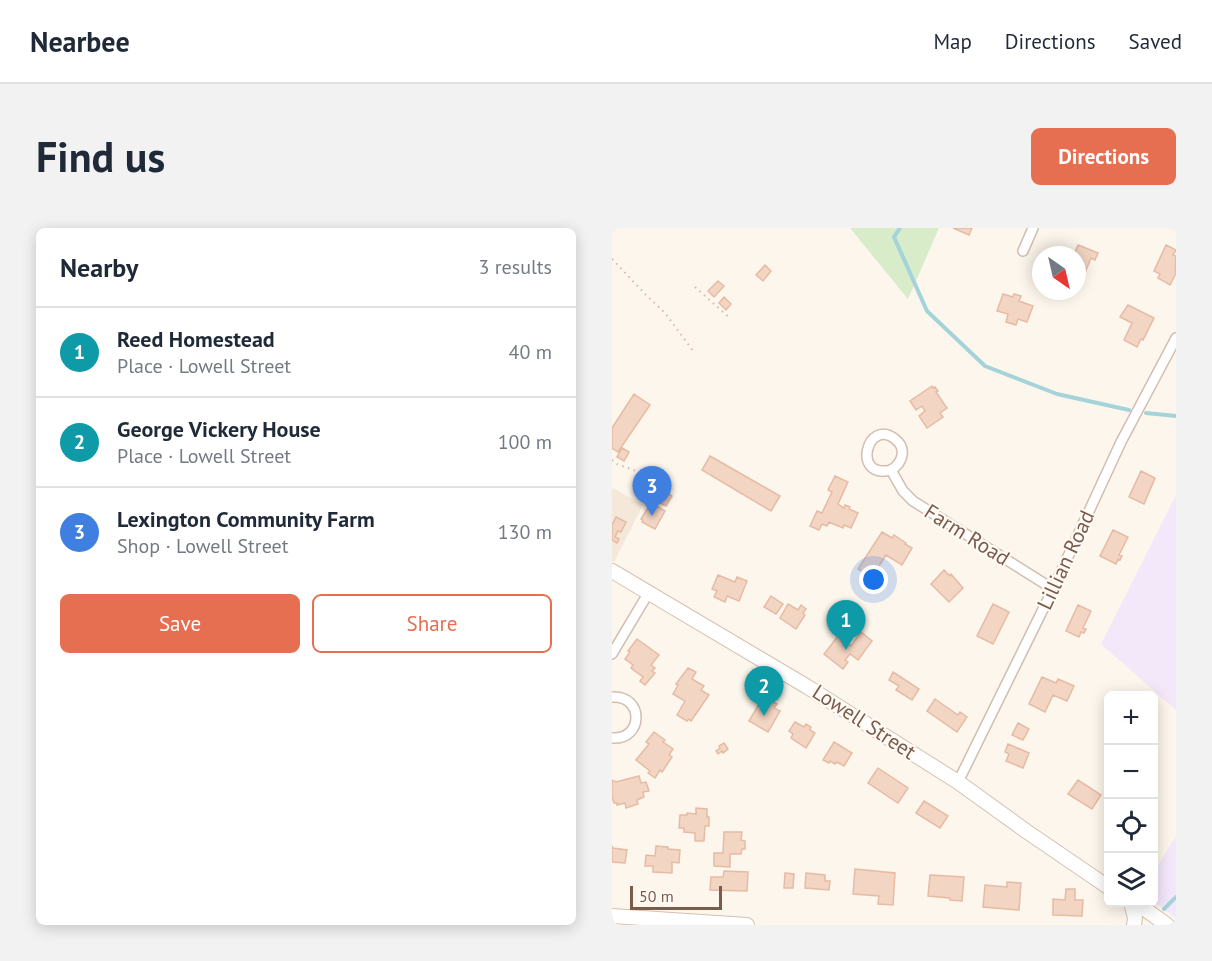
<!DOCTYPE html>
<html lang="en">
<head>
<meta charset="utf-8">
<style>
	body { margin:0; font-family:"PT Sans",sans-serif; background:#f2f2f3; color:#1f2937 }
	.controls { position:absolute; right:18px; bottom:18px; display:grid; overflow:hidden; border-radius:9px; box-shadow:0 3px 15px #0003 }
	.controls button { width:54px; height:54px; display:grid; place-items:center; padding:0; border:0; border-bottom:2px solid #e0e1e3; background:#fff; color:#1f2937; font:30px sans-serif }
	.compass { position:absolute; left:420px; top:18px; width:54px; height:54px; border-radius:50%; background:#fff; box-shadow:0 3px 15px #0003; rotate:146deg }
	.scale { position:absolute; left:18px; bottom:15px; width:92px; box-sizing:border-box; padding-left:6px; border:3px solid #7a5c4d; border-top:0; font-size:16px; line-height:21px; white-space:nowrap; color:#7a5c4d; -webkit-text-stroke:4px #fffaf3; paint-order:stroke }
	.you { position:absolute; left:262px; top:352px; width:21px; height:21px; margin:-15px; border:4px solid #fff; border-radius:50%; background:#1a73e8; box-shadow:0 0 0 9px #1a73e833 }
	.badge { display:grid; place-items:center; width:39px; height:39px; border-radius:50%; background:#e76f51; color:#fff; font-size:20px; font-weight:700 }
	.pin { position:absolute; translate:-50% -50px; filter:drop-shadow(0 2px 3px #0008) }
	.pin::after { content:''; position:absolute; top:32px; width:21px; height:18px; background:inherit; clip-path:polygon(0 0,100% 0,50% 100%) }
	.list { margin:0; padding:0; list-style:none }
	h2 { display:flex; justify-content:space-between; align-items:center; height:78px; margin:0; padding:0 24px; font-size:26px }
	h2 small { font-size:20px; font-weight:400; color:#747a83 }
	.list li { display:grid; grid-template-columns:39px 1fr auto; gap:18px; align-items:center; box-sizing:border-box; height:90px; padding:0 24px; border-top:2px solid #e0e1e3 }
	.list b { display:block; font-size:22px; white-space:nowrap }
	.list p { margin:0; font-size:20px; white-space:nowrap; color:#747a83 }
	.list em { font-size:20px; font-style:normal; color:#747a83 }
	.actions { display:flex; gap:12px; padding:18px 24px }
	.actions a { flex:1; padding:14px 0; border:2px solid #e76f51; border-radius:9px; text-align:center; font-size:21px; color:#e76f51 }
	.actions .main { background:#e76f51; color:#fff }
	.icon { flex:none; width:33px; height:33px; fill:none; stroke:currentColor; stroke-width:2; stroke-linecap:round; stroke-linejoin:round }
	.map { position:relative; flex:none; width:564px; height:697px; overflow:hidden; border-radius:9px }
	header { display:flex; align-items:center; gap:36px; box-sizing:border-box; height:84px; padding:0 30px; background:#fff; border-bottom:2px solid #e0e1e3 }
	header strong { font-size:28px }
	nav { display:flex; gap:33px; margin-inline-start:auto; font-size:21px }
	.intro { display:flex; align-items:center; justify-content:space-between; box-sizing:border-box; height:144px; padding:0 36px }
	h1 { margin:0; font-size:42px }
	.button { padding:15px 27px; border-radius:9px; background:#e76f51; color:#fff; font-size:21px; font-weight:700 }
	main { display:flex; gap:36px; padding:0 36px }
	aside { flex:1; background:#fff; border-radius:9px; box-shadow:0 3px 15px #0003 }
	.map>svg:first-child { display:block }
	.residential { fill:#f5e8da }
	.education { fill:#f3e8fa }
	.green { fill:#d8ecc9 }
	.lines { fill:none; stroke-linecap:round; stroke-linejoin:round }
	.stream { stroke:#a5d3da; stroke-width:4 }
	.building { fill:#f3d5c3; stroke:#e6bba3; stroke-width:1.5 }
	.minor-casing { stroke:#d1beb0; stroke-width:12 }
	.secondary-casing { stroke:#d6c0b0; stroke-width:16 }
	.path { stroke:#d9b8a5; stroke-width:2; stroke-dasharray:1.5 4.5; stroke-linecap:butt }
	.minor { stroke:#fff; stroke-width:9 }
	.secondary { stroke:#fff; stroke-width:14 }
	.labels { text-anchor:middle; stroke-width:4.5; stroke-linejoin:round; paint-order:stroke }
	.street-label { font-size:21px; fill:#7a5c4d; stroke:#fffaf3 }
</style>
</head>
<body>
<header>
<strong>Nearbee</strong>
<nav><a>Map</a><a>Directions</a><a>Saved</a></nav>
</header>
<div class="intro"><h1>Find us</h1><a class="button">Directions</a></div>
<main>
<aside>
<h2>Nearby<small>3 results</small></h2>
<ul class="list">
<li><span class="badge" style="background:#0f9aa8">1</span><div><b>Reed Homestead</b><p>Place · Lowell Street</p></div><em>40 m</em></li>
<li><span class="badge" style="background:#0f9aa8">2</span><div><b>George Vickery House</b><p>Place · Lowell Street</p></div><em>100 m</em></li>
<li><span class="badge" style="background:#3f7fe0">3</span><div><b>Lexington Community Farm</b><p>Shop · Lowell Street</p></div><em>130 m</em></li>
</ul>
<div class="actions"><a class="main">Save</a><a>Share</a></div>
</aside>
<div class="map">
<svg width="564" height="697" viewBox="0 0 564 697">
	<rect width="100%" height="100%" fill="#fdf6ec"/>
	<path class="residential" d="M1,260L31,277L2,334L0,333V261Z"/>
	<path class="education" d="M564,267V482L489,416Z
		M564,608V690L542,674V644Z"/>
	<path class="green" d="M238,0H327L296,71Z"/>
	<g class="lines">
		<path class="stream" d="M288,0L282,9L315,83L373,138L445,166L517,182
			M534,185L564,188
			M552,681L564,669"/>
	</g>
	<path class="building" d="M341,0H360L357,7Z
		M466,17L486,25L483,32L479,30L472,47L465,45V27H462Z
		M554,17L564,22L561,27L564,28L563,41L564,45L558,57L546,50L548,46L542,43Z
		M153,37L159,43L151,53L144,47Z
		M106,53L112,58L102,69L96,63Z
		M391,66L401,69L402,66L409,68L407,73L421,78L415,94L406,91L404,97L394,94L396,86L385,83Z
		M112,69L119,76L114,82L107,75Z
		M516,77L542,90L531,112L529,111L525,119L512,112L520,95L508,89Z
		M320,158L321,160L323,159L326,163L324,164L335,180L328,185L331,189L315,200L307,188L313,183L310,178L304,182L298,173Z
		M22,166L38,177L6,224L0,220V200Z
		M10,220L17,224L12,233L5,229Z
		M98,228L168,268L159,283L90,242Z
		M529,243L543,250L532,276L517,269Z
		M223,248L236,254L226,276L232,280L233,277L238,279L237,281L246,285L239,300L232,297L231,300L217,294L215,298L210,296L207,302L198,298L205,283L210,285L220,264L216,262Z
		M46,260L60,268L54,278L40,271Z
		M39,275L53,283L43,301L30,294L31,292L29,291Z
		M4,289L14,294L9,304L6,303L3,309L7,311L5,315L0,312V297Z
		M501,302L516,309L507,327L510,328L508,332L506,331L504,336L488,328Z
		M270,304L280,310L282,307L294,315L293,316L300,320L290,337L274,327L260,349L246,341Z
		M332,342L338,348L339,346L351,360L337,374L319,356Z
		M106,347L123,354L125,349L135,353L127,373L115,368L113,374L102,369L105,363L100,361Z
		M159,368L171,376L164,386L152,379Z
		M176,376L186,382L189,377L194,381L191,385L193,387L184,401L168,390Z
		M381,376L397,384L381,416L365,408Z
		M466,377L479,383L471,400L474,401L472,405L469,404L467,409L454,403Z
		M249,404L260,413L246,432L238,426L233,432L236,434L231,441L212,426L226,408L239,418Z
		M25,411L47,427L39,437L43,440L40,443L43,445L33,457L28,453L31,449L19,440L21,437L13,431L18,424L16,423Z
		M76,440L84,444L80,451L92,458L89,462L97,467L79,493L77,491L75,493L65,487L73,473L61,466L66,457L64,456Z
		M281,444L307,461L300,472L284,462L287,458L277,452Z
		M430,449L444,455L446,451L462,458L455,473L441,467L433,484L417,476Z
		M151,469L165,476L162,480L168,483L156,504L137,493Z
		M323,471L346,487L348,484L355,489L345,504L315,483Z
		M183,494L192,499L194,496L199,499L198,502L203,505L194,520L179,510L181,506L177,503Z
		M406,495L417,501L411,512L400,507Z
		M42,504L53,512L51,514L61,521L57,527L60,529L50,544L48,542L43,550L36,545L38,543L24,532L37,516L34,514Z
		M222,514L240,525L232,538L225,534L223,536L218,533L217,535L211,532Z
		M112,515L116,521L111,525L110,523L106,526L104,523L108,520L107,518Z
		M396,516L417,525L411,540L394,533L397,526L393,524Z
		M266,540L296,560L286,575L256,555Z
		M27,548L29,555L34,554L37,563L31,564L32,569L25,572L26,576L14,580L13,575L5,577V575H2L0,568V552L4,554Z
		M466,552L489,567L480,581L456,566Z
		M312,573L336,588L328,600L304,585Z
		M84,580L95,581V589H97V598H93L92,613H83V605L72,604V600H67L68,587H75V585L84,586Z
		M112,604H130L129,612L133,613V621H130L129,626H118V639L102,638V625H111Z
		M0,618L1,620L15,622L13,635L0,634Z
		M44,618L56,619V621L68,622L67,635L60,634V645L41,644V638H33L34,627L43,628Z
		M243,641L283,645L281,677L266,676L267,668L241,666Z
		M112,643L136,644L135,663L98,662L99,649H111Z
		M173,645L182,646L181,660H172Z
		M194,645L213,647V653H218L217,662L193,660Z
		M318,647L352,649L350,673L338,672V670L316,668Z
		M395,654L409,655L407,682L371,679L373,657L395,659Z
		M454,661H463V672H471L470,688L441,687V671L453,672Z"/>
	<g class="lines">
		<g class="minor-casing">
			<path id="minor" d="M411,23L421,0
				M279,242C239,252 255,189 283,211C295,220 291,235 279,242L291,263L301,273L441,361
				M0,426L37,364
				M0,469C32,467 32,512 0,510
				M346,554L441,361L509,214L564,110"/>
		</g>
		<g class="secondary-casing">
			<path id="secondary" d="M0,343L194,458L346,554L414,603L496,659
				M519,674L523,690L522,697
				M523,674L555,697
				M0,688L135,697"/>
		</g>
		<path class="path" d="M0,31L35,68L53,85L82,124
			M83,59L119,91
			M0,232L5,236L32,246"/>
		<use href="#minor" class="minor"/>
		<use href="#secondary" class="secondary"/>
	</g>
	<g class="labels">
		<g class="street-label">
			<text transform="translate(355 307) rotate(32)" y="7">Farm Road</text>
			<text transform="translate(454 332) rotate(-65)" y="7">Lillian Road</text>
			<text transform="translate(252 494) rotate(33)" y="7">Lowell Street</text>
		</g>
	</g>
</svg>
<div class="controls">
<button>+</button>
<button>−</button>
<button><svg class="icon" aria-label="locate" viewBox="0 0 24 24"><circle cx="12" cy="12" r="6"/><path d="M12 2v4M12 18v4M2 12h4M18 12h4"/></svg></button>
<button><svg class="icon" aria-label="layers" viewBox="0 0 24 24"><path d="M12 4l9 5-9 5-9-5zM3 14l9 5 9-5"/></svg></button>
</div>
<svg class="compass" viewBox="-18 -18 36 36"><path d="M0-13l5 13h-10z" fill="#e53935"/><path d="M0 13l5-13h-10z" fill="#747a83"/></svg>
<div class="scale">50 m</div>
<div class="you"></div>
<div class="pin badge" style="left:234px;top:422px;background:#0f9aa8">1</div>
<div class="pin badge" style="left:152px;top:488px;background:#0f9aa8">2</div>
<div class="pin badge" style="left:40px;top:288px;background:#3f7fe0">3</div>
</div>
</main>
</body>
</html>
